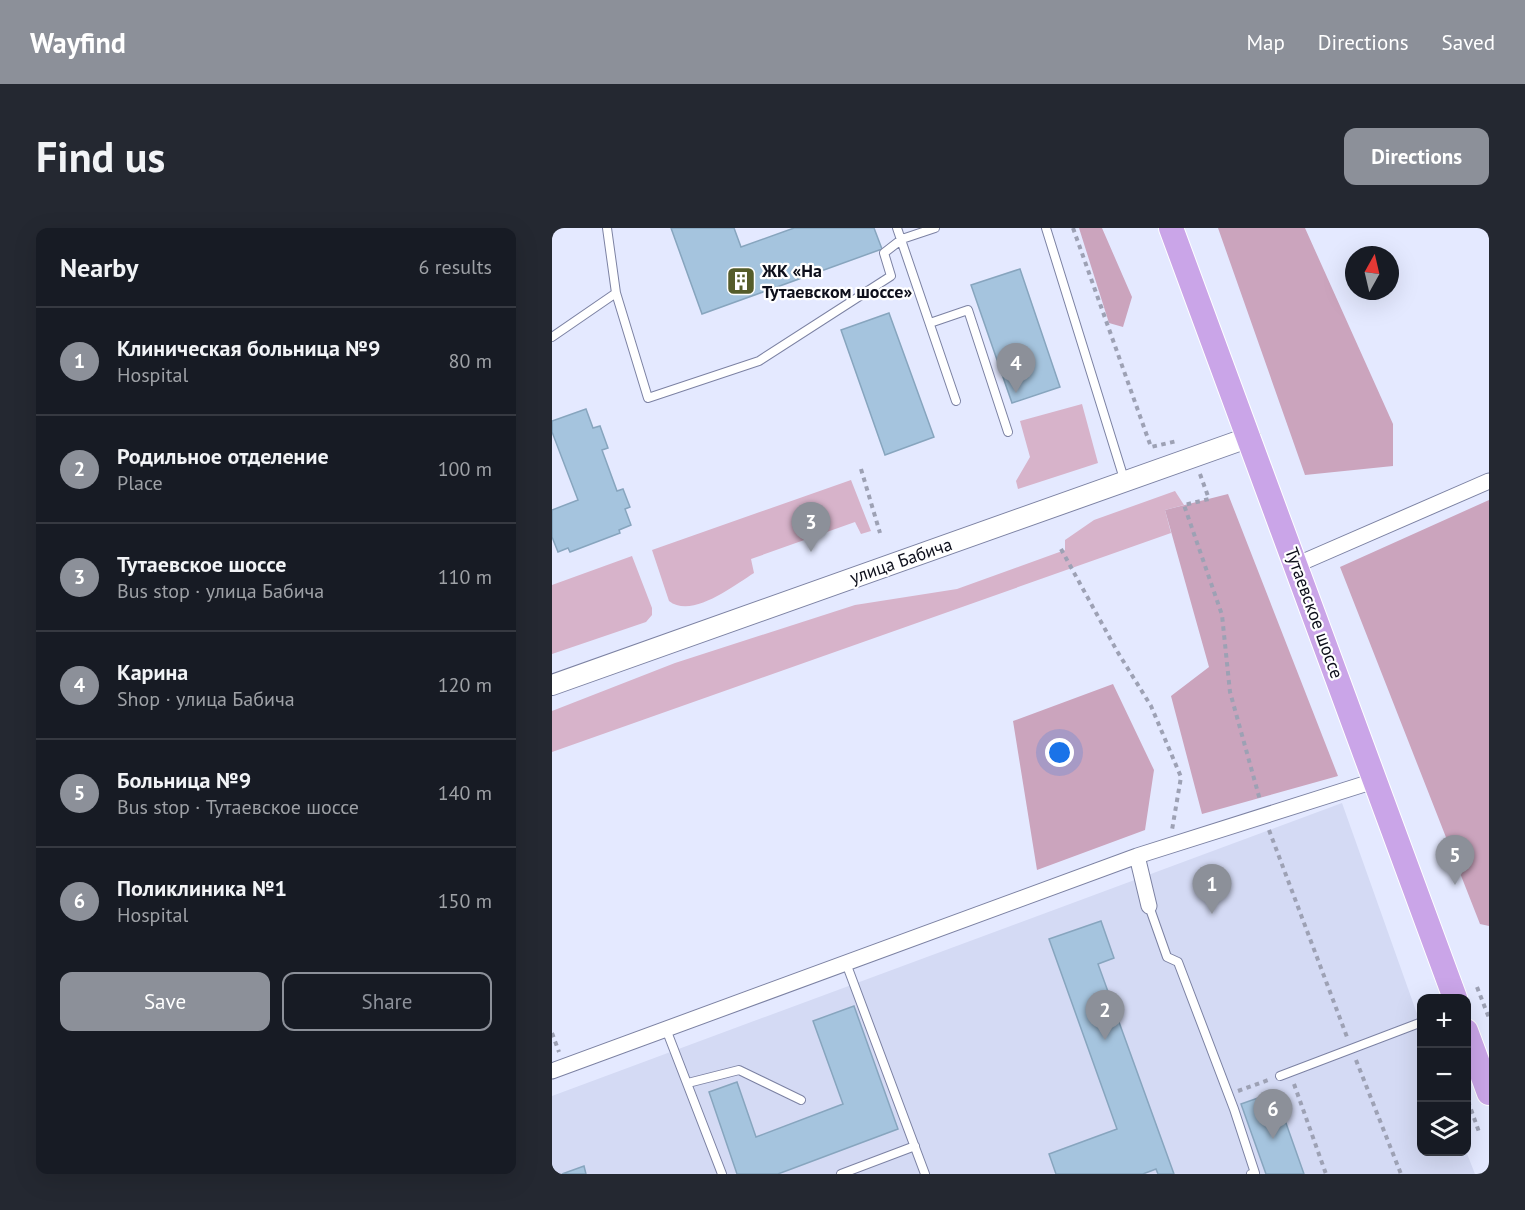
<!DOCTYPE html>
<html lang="en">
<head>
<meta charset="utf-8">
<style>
	body { margin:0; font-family:"PT Sans",sans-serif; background:#242831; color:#f1f3f6 }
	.controls { position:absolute; right:18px; bottom:18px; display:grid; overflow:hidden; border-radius:12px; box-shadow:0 6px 24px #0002 }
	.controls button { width:54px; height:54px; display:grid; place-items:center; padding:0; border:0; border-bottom:2px solid #363941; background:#171b24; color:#f1f3f6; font:30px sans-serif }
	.compass { position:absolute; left:793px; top:18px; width:54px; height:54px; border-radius:50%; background:#171b24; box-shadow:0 6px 24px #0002; rotate:8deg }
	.you { position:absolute; left:508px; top:525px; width:21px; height:21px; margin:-15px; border:4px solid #fff; border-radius:50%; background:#1a73e8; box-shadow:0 0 0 9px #1a73e833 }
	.badge { display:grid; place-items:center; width:39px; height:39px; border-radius:50%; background:#8c9099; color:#fff; font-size:20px; font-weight:700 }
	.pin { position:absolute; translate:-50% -50px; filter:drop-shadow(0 2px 3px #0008) }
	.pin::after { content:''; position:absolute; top:32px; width:21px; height:18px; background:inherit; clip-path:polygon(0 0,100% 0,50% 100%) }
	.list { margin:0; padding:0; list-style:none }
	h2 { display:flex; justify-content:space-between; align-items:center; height:78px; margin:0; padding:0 24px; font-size:26px }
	h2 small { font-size:20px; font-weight:400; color:#9ea1a6 }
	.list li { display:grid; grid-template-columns:39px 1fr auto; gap:18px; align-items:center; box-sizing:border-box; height:108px; padding:0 24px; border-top:2px solid #363941 }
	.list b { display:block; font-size:22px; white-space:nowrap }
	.list p { margin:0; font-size:20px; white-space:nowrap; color:#9ea1a6 }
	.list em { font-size:20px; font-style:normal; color:#9ea1a6 }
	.actions { display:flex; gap:12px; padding:18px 24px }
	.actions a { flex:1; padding:14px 0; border:2px solid #8c9099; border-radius:12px; text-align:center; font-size:21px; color:#8c9099 }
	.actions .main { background:#8c9099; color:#fff }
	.icon { flex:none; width:33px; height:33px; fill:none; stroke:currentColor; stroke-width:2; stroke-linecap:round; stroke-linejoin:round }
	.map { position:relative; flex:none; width:937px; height:946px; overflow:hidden; border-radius:12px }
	header { display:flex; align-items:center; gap:36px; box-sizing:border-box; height:84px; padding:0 30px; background:#8c9099; color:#fff }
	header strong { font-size:28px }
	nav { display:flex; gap:33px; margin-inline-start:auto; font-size:21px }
	.intro { display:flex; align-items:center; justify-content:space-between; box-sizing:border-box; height:144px; padding:0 36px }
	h1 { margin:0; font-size:42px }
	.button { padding:15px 27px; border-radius:12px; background:#8c9099; color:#fff; font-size:21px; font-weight:700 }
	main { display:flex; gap:36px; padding:0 36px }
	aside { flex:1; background:#171b24; border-radius:12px; box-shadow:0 6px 24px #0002 }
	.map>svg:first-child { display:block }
	.built { fill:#d4daf4 }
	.green { fill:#d7b3ca }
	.forest { fill:#cba4bd }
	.building { fill:#a5c4de; stroke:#87a5be; stroke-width:1.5 }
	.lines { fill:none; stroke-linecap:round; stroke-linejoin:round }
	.service-casing { stroke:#7c82a3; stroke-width:10 }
	.minor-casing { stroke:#7c82a3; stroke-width:17 }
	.tertiary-casing { stroke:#7c82a3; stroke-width:22 }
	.primary-casing { stroke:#fff; stroke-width:26 }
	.path { stroke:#9da1b4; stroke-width:4; stroke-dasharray:4.5 4.5; stroke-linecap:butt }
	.service { stroke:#fff; stroke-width:8 }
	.minor { stroke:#fff; stroke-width:15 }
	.tertiary { stroke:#fff; stroke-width:20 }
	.primary { stroke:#caa5e8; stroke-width:24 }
	.labels { text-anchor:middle; stroke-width:4.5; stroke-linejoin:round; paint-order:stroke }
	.poi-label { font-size:18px; font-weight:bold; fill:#0d0f1b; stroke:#fff; text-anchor:start }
	.street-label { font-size:18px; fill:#0d0f1b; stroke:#fff }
</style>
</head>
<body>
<header>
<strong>Wayfind</strong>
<nav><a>Map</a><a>Directions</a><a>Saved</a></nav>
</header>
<div class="intro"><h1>Find us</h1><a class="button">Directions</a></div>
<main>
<aside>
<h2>Nearby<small>6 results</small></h2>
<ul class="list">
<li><span class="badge">1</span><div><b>Клиническая больница №9</b><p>Hospital</p></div><em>80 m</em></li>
<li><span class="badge">2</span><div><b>Родильное отделение</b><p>Place</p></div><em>100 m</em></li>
<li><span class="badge">3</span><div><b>Тутаевское шоссе</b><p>Bus stop · улица Бабича</p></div><em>110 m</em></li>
<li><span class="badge">4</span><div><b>Карина</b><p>Shop · улица Бабича</p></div><em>120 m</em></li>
<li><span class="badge">5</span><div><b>Больница №9</b><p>Bus stop · Тутаевское шоссе</p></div><em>140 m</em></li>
<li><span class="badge">6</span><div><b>Поликлиника №1</b><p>Hospital</p></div><em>150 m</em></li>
</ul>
<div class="actions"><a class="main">Save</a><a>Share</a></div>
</aside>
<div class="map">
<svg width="937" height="946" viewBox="0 0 937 946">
	<rect width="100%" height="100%" fill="#e4e9ff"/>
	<path class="built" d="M790,575L869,797L870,924L914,923L923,946H0V868Z"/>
	<path class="green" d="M530,176L546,235L466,261L464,253L478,229L468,193Z
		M299,252L319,303L309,306L303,294L199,331L202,345C181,358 140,391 117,373L100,322Z
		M623,263L632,277L613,282L619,305L0,524V483L123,435L303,377L405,361L513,322V312L542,292Z
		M80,328L100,380V387L94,394L0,426V357Z"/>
	<path class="forest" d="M527,0H550L580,69L571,99L557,95Z
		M666,0H753L841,196V238L753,247Z
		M676,266L786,548L650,586L619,468L657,439L613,282Z
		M937,272V698L928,696L788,339Z
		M561,456L602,542L593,602L485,642L461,493Z"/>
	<path class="building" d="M119,0H182L189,19L242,0H322L330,21L150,86Z
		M468,41L508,159L460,175L419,57Z
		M337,85L382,209L333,227L289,102Z
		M34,181L41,200L48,198L56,220L50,222L65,263L71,261L78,279L73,281L79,297L67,302L68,305L18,324L16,320L6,324L0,309V282L26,272L0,204V193Z
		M549,693L562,730L546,736L622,946H606L604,941L591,946H504L497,926L565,901L497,711Z
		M302,778L346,901L226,946H185L157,864L185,854L204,909L291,876L261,793Z
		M723,864L752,946H714L689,876Z
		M32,938L34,946H10Z"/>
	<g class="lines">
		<g class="service-casing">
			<path id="service" d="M55,0L64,65L96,170L207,133L339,48L332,25L350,11L383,0
				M345,0L404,173
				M494,0L573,254
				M378,95L416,82L456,204
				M0,109L64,65
				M597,678L615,729L626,734L682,881L703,945L699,946
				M294,735L373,946
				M114,801L170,946
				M728,848L870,794
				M136,855L187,842L249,872
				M289,946L363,918"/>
		</g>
		<g class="minor-casing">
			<path id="minor" d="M744,337L937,253
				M585,628L597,678
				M0,843L585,628L822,553"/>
		</g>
		<g class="tertiary-casing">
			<path id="tertiary" d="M0,457L698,209"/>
		</g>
		<g class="primary-casing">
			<path id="primary" d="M619,0C716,256 807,514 903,770
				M914,803L937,865"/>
		</g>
		<path class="path" d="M521,0L599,219L625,213
			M309,241L328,305
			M648,246L657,271L632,277L670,387L678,464L708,572
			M509,321L565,423L599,478L629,549L620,602
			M717,602L795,809
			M925,759L937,790
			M0,805L7,824
			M804,832L849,946
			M742,856L774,946
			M686,863L719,851
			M916,873L927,904"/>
		<use href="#service" class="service"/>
		<use href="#minor" class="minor"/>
		<use href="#tertiary" class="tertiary"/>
		<use href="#primary" class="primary"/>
	</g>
	<defs>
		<g id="building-square" transform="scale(1.5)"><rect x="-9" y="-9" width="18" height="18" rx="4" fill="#555c2a" stroke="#fff"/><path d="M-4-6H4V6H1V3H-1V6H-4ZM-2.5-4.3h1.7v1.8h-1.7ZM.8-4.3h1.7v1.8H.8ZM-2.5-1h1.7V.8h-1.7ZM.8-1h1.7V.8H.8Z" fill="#fff"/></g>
	</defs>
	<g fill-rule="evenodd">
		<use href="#building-square" x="189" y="53"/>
	</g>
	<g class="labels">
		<g class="poi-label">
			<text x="210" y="49">ЖК «На<tspan x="210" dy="21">Тутаевском шоссе»</tspan></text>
		</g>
		<g class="street-label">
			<text transform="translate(349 333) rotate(-19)" y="6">улица Бабича</text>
			<text transform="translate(762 385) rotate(70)" y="6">Тутаевское шоссе</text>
		</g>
	</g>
</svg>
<div class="controls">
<button>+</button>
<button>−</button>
<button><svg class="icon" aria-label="layers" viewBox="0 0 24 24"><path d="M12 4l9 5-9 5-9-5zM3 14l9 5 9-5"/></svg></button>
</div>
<svg class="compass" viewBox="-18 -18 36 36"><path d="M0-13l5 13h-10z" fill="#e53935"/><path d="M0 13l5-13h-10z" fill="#9ea1a6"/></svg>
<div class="you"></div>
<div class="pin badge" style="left:660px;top:686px">1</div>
<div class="pin badge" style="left:553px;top:812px">2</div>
<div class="pin badge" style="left:259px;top:324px">3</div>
<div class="pin badge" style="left:464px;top:165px">4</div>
<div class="pin badge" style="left:903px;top:657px">5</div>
<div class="pin badge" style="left:721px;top:911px">6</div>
</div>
</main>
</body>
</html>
